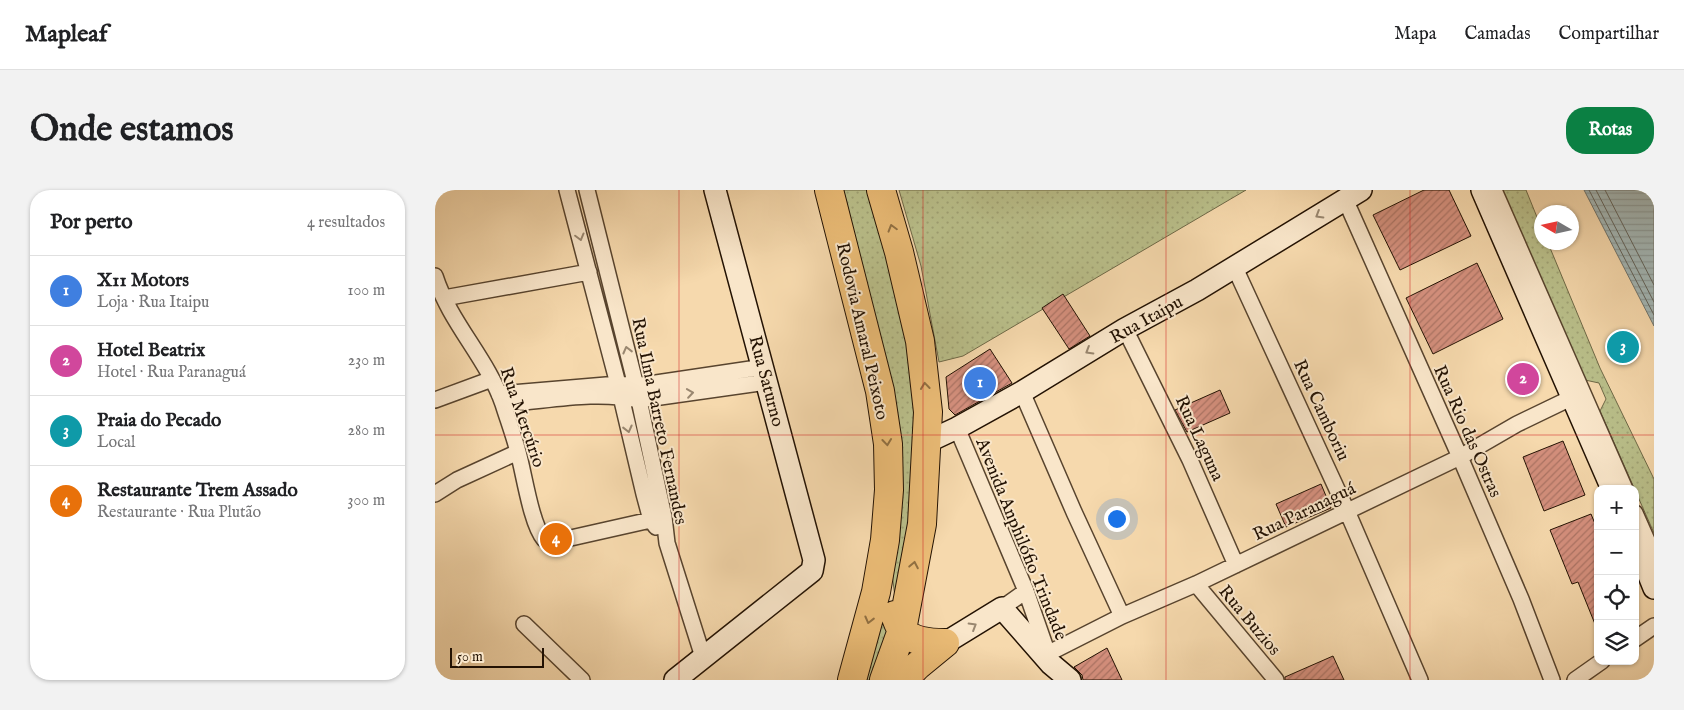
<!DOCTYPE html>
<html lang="pt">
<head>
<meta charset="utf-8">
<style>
	body { margin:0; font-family:"IM FELL English",serif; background:#f2f2f2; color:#202124 }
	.controls { position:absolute; right:15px; bottom:15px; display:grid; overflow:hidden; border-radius:10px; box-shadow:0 1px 4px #0004 }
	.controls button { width:45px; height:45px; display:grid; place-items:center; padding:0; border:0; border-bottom:1px solid #e0e0e0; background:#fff; color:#202124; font:25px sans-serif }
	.compass { position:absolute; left:1099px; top:15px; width:45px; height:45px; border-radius:50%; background:#fff; box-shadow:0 1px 4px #0004; rotate:279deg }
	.scale { position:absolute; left:15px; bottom:12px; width:94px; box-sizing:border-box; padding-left:5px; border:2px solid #231203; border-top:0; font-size:14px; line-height:18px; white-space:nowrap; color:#231203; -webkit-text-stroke:4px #f9e6ca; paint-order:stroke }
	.you { position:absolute; left:681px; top:328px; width:18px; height:18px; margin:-12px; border:4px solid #fff; border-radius:50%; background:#1a73e8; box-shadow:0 0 0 8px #1a73e833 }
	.badge { display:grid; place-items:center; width:32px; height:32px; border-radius:50%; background:#0b8043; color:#fff; font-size:16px; font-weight:700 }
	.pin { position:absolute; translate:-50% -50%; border:2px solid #fff; box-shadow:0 1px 5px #0006 }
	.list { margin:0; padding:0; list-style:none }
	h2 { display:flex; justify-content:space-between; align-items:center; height:65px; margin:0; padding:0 20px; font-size:21px }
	h2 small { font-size:16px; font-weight:400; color:#757577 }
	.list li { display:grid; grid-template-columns:32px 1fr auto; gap:15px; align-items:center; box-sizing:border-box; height:70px; padding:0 20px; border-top:1px solid #e0e0e0 }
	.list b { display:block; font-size:19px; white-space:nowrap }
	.list p { margin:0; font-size:16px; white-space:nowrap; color:#757577 }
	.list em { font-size:16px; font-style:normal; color:#757577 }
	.icon { flex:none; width:28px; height:28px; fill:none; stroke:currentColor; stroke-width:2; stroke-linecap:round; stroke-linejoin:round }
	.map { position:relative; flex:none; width:1219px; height:490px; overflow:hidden; border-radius:20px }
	header { display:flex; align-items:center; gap:30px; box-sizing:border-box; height:70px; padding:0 25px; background:#fff; border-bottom:1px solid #e0e0e0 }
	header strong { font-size:24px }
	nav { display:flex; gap:28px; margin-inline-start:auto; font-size:18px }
	.intro { display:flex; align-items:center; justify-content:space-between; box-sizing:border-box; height:120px; padding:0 30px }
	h1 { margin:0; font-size:35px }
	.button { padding:12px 22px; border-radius:20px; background:#0b8043; color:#fff; font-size:18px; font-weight:700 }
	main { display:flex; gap:30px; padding:0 30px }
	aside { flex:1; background:#fff; border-radius:20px; box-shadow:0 1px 4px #0004 }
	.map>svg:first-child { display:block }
	.grass { fill:url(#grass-dots); stroke:#6e6947 }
	.water { fill:url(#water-rules); stroke:#70756e }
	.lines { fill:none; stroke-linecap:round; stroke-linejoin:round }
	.shore { stroke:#63645c; stroke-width:1 }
	.building { fill:url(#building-hatch); stroke:#231203 }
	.street-casing { stroke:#58442e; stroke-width:18 }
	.secondary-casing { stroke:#231203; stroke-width:24 }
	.highway-casing { stroke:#231203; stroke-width:30 }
	.street { stroke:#f9e6ca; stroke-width:15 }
	.secondary { stroke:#f9e6ca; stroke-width:21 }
	.highway { stroke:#ebbc76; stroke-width:28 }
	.oneway { stroke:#998770 }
	.oneway2 { stroke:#917042 }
	.grid { fill:none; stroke:#d62828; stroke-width:1; stroke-opacity:0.55 }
	.labels { text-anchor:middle; stroke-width:4; stroke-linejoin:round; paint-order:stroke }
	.street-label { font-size:18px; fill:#231203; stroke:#f9e6ca }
</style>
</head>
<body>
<header>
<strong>Mapleaf</strong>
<nav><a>Mapa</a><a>Camadas</a><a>Compartilhar</a></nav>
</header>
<div class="intro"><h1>Onde estamos</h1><a class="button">Rotas</a></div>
<main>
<aside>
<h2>Por perto<small>4 resultados</small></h2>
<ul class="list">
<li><span class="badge" style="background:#3f7fe0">1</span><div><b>X11 Motors</b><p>Loja · Rua Itaipu</p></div><em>100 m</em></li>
<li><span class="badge" style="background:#d1479c">2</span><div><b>Hotel Beatrix</b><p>Hotel · Rua Paranaguá</p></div><em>230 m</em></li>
<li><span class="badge" style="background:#0f9aa8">3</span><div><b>Praia do Pecado</b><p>Local</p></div><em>280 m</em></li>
<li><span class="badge" style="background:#e8710a">4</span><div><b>Restaurante Trem Assado</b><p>Restaurante · Rua Plutão</p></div><em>300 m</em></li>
</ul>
</aside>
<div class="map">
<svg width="1219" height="490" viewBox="0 0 1219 490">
	<defs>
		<pattern id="grass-dots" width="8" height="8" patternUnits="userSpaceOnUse" patternTransform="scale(1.25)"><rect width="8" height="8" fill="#bac08b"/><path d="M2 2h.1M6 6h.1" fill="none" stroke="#a0a476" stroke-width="1.8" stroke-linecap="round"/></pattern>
		<pattern id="water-rules" width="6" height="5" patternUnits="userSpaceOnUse" patternTransform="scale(1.25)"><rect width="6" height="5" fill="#a3b7b6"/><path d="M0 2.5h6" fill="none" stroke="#8c9c9b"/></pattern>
		<pattern id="building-hatch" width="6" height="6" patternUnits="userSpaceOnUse" patternTransform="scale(1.25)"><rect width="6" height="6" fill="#d5907e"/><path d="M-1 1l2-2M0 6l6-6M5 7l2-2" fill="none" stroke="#ac7465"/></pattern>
	</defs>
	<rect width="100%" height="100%" fill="#f6d9ad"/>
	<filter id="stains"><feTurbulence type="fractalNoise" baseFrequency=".004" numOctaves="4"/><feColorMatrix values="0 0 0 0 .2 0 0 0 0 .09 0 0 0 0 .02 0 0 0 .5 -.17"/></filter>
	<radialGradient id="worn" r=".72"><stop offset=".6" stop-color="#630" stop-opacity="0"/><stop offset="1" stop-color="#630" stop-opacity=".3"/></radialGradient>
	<path class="grass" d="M408,0H438L487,209L482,324L460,407Z
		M464,0H811L528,166L504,172L486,76Z
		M1065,0H1091L1106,37V52L1113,53L1165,178L1219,289V343L1165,221L1171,209L1164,193L1150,190Z
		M447,421L460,439L445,490H425Z"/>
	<path class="water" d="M1149,0H1219V136Z"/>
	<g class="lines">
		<path class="shore" d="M1154,0L1219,125
			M1161,0L1219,112
			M1170,0L1219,95"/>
	</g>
	<path class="building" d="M989,0H1014L1036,46L965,80L938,25Z
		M1042,73L1068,129L998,164L971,108Z
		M628,104L655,146L634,159L607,118Z
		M555,159L577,193L520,225L514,219L511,187Z
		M785,200L795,223L752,242L740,220Z
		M1128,251L1150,305L1109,321L1088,267Z
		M886,294L896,318L851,337L841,314Z
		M1156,324L1163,341L1162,439L1143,392L1137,394L1115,340Z
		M672,458L687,490H648L647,485L639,477Z
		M898,466L909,490H850V487Z"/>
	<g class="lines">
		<g class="street-casing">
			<path id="street" d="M132,0L183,194L209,304L216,330L221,337
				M152,0L201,196L229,327L232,353L268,467
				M1059,0L1190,299
				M910,9L1025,267L1086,409L1117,490
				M800,78L912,321L985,490
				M0,86C15,133 52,168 68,214C73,230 79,246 83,262C89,283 96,334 109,349L118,352L229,327
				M9,108L154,82
				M690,139L755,270L801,375
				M587,202L639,322L687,426
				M64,204L183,194L201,196L329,177
				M0,210L57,189
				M68,214C113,211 160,200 204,210L332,192
				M522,238L591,401L615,470
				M0,304L22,290L83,262
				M1200,323L1219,366
				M761,394L841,490
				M567,418L591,401
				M89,434L147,490
				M1200,449L1219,436
				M614,463L687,426L761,394L1025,267L1082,234L1138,207
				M1140,490L1167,471"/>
		</g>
		<g class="secondary-casing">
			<path id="secondary" d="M1047,0L1177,299
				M492,252L522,238L587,202L690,139L762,100L926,0
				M1200,351L1219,398
				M510,453L567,418L616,474L635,490
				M240,490L377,381L379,370L280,0"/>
		</g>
		<g class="highway-casing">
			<path id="highway" d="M394,0L445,201L453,254L454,300L450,350L441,402L417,490
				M446,0L464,62L485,151L493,222L487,334L467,440L449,490
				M460,425C462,430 464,437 467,440C477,452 495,453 510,453
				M468,490L482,476L510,453"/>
		</g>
		<use href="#street" class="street"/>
		<use href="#secondary" class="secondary"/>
		<use href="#highway" class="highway"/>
	</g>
	<defs><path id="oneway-chevron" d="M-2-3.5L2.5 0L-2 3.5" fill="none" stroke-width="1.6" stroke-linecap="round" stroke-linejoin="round" transform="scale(1.25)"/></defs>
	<g class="oneway">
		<use href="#oneway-chevron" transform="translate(884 25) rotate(149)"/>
		<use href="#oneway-chevron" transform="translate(145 47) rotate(75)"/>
		<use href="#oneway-chevron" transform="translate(192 160) rotate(-104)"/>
		<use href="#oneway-chevron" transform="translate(654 161) rotate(149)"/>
		<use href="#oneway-chevron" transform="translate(255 203) rotate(-8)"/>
		<use href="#oneway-chevron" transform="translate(193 239) rotate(76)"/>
		<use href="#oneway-chevron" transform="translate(538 436) rotate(-31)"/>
	</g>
	<g class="oneway2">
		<use href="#oneway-chevron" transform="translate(457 38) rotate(-106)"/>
		<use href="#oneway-chevron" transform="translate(490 196) rotate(-96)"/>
		<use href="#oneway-chevron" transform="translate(452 252) rotate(84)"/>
		<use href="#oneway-chevron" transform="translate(479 375) rotate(-79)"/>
		<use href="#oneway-chevron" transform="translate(434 430) rotate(104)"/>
	</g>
	<path class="grid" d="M244,0V490M488,0V490M731,0V490M975,0V490M0,245H1219"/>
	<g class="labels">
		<g class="street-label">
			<text transform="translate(711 129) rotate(-29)" y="6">Rua Itaipu</text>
			<text transform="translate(428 141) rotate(77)" y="6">Rodovia Amaral Peixoto</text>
			<text transform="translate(332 191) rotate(75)" y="6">Rua Saturno</text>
			<text transform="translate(887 220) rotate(65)" y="6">Rua Camboriu</text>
			<text transform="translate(88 227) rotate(71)" y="6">Rua Mercúrio</text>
			<text transform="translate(225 231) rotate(78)" y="6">Rua Ilma Barreto Fernandes</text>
			<text transform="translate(1033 241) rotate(66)" y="6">Rua Rio das Ostras</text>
			<text transform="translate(765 248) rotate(65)" y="6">Rua Laguna</text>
			<text transform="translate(869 321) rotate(-26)" y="6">Rua Paranaguá</text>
			<text transform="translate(587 349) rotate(68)" y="6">Avenida Anphilófio Trindade</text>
			<text transform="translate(815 430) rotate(50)" y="6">Rua Buzios</text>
		</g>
	</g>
	<rect width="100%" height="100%" filter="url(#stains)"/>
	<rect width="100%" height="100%" fill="url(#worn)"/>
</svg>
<div class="controls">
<button>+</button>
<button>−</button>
<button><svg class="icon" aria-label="locate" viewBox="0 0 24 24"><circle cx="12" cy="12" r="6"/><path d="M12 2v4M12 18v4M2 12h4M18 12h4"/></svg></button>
<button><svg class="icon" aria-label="layers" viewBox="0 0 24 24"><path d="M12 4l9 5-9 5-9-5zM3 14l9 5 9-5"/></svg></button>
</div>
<svg class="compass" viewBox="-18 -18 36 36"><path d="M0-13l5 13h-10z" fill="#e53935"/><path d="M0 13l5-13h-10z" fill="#757577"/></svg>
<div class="scale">50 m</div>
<div class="you"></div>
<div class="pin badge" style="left:545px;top:193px;background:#3f7fe0">1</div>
<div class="pin badge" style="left:1088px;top:189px;background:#d1479c">2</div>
<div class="pin badge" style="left:1188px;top:157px;background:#0f9aa8">3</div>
<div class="pin badge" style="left:121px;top:349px;background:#e8710a">4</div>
</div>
</main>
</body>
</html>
